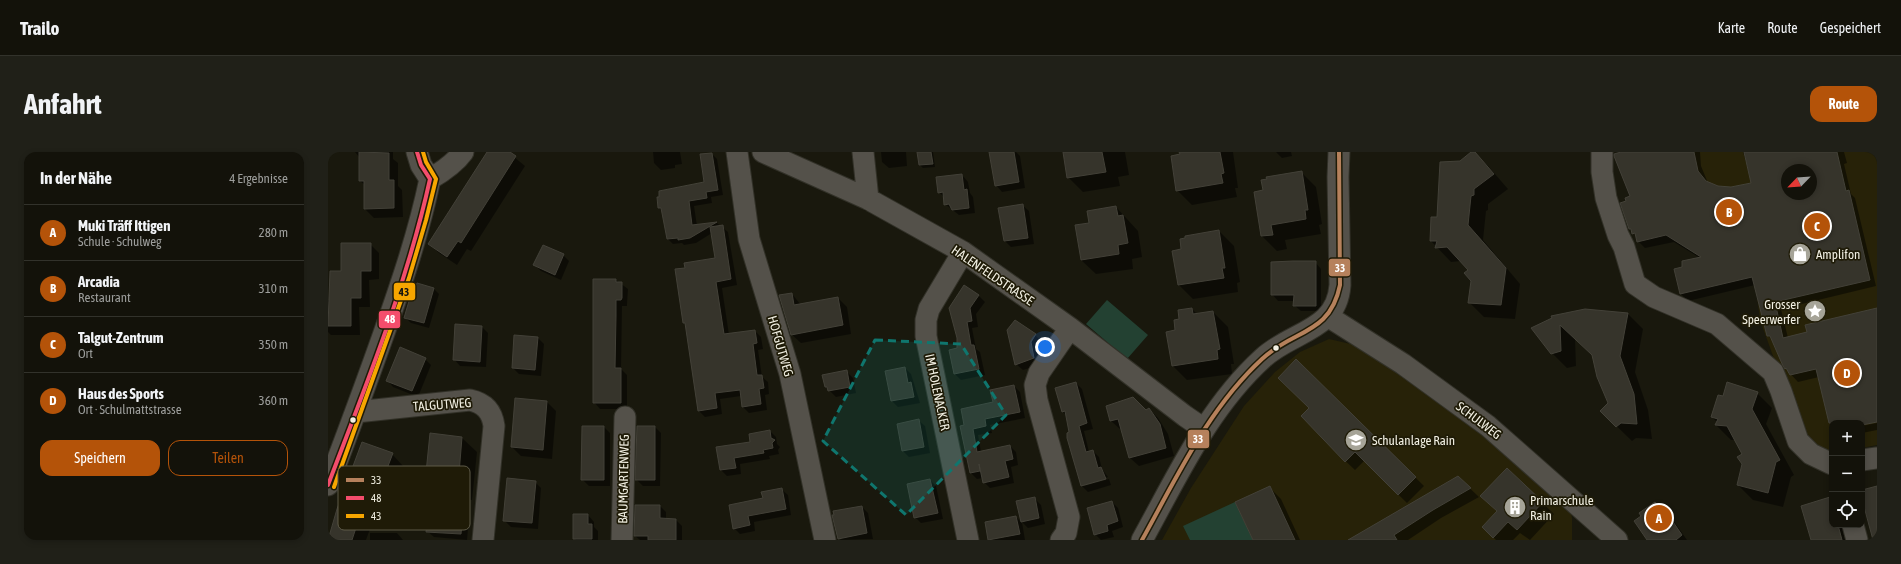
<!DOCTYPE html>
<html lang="de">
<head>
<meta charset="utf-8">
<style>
	body { margin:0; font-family:"Asap Condensed",sans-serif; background:#202018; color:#f1f3f6 }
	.controls { position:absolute; right:12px; bottom:12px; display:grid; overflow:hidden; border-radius:8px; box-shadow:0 2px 6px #0003 }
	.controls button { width:36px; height:36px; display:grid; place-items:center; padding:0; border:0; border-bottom:1px solid #32322b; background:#13120a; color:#f1f3f6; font:20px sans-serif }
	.compass { position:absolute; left:1453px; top:12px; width:36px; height:36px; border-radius:50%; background:#13120a; box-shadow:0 2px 6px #0003; rotate:245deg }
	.you { position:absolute; left:717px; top:195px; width:14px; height:14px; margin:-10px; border:3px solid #fff; border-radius:50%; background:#1a73e8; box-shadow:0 0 0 6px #1a73e833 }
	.badge { display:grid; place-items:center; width:26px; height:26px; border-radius:50%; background:#b45309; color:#fff; font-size:13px; font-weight:700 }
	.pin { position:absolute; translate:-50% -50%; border:2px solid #fff; box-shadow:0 1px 4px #0006 }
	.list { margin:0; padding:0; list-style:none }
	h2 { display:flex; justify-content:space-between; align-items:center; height:52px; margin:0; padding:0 16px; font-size:17px }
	h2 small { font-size:13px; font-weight:400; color:#9d9e9c }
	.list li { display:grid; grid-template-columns:26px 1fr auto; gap:12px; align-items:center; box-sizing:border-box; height:56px; padding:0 16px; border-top:1px solid #32322b }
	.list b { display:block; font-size:15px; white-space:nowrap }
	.list p { margin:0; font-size:13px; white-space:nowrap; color:#9d9e9c }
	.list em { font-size:13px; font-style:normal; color:#9d9e9c }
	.actions { display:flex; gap:8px; padding:12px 16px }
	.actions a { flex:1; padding:9px 0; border:1px solid #b45309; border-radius:12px; text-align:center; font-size:14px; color:#b45309 }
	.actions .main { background:#b45309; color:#fff }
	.icon { flex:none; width:22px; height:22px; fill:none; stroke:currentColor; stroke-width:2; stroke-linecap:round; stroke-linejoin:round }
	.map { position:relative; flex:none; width:1549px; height:388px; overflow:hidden; border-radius:12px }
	header { display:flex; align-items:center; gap:24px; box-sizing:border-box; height:56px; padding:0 20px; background:#13120a; border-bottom:1px solid #32322b }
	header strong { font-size:19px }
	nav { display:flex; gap:22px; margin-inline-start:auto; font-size:14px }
	.intro { display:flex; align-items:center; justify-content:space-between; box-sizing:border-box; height:96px; padding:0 24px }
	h1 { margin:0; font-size:28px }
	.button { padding:10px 18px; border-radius:12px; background:#b45309; color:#fff; font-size:14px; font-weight:700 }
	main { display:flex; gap:24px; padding:0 24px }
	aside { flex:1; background:#13120a; border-radius:12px; box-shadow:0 2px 6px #0003 }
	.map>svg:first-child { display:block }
	.built { fill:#272208; fill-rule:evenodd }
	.green { fill:#234132 }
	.shadow { fill:#0007; fill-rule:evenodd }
	.building { fill:#36342b; stroke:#434138; fill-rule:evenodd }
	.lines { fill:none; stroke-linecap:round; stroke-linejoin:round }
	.minor-casing { stroke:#323128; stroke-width:23 }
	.minor { stroke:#54514a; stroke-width:21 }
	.bus-1-casing { stroke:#1f1b07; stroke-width:7 }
	.bus-2-casing { stroke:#1f1b07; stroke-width:7 }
	.bus-3-casing { stroke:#1f1b07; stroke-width:7 }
	.bus-1 { stroke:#b6815c; stroke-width:4 }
	.bus-2 { stroke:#f44d6c; stroke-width:4 }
	.bus-3 { stroke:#f7a600; stroke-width:4 }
	.marked { fill:#0f766e; fill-opacity:0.2; stroke:#0f766e; stroke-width:3; stroke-dasharray:8 5; stroke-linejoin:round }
	.bus-dot { fill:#f2f0e3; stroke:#1f1b07; stroke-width:1.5 }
	.labels { text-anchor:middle; stroke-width:3.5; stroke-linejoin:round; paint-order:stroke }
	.poi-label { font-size:13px; fill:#f2f0e3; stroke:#1f1b07; text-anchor:start }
	.street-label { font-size:13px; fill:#f2f0e3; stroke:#1f1b07 }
	.key { fill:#1f1b07; stroke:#5e5b49; stroke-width:1 }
	.key-label { font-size:11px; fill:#f2f0e3 }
	.line-badge { stroke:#1f1b07; stroke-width:1.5 }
	.badge-label { font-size:11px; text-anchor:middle; font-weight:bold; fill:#fff }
	.pale-badge-label { font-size:11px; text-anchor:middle; font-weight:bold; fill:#111 }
</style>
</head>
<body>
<header>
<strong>Trailo</strong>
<nav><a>Karte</a><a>Route</a><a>Gespeichert</a></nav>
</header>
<div class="intro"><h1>Anfahrt</h1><a class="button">Route</a></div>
<main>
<aside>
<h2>In der Nähe<small>4 Ergebnisse</small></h2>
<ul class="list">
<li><span class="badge">A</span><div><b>Muki Träff Ittigen</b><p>Schule · Schulweg</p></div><em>280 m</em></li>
<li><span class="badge">B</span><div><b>Arcadia</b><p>Restaurant</p></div><em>310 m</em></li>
<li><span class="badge">C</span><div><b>Talgut-Zentrum</b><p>Ort</p></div><em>350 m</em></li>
<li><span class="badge">D</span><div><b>Haus des Sports</b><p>Ort · Schulmattstrasse</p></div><em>360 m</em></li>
</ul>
<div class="actions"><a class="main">Speichern</a><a>Teilen</a></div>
</aside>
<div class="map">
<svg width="1549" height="388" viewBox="0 0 1549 388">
	<rect width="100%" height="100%" fill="#19180d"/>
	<path class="built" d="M1357,0H1549V293L1534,296V271H1504V299L1486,296L1474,284L1432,168L1427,128L1386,43ZM1459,18H1483V42H1459Z
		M1001,187L1027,193L1051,207L1153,280L1242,354L1244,366V388H834L863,336L916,254L947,220L972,200Z"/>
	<path class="green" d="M779,148L820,183L799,207L758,172Z
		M907,350L925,388H862L855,374Z"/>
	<path class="shadow" d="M27,0H65V7L70,11V34L74,38L75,65L46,66L37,57V33L32,29V6Z
		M160,0H180L197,14L143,99L139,97L129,113L111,101L102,92Z
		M325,0H352L354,12L347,13V16L333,18L326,11Z
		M553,0H578L579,14L561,16L554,10Z
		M590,0H605L607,15L595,16L592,13Z
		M662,0H688L692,4L697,36L674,40L668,33Z
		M736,0H797L801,23L790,25L792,34L755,40L740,25Z
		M852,0H905L910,36H907L909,45L864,53L849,38Z
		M948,0H963L964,4L954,6Z
		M1144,0L1160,14L1180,37L1160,52V58L1158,59L1155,88L1192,132L1187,167L1156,165L1141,150L1144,129L1141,118L1133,109L1123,110L1103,89L1110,66L1133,10Z
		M1297,0H1372L1373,14L1380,31L1390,35L1403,36L1424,31L1415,0H1516L1519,11L1516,12L1523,42L1527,46L1548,134L1453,157L1460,186L1480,181L1549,158V269L1534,272L1504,271V279L1491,225L1470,230L1457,216L1445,188L1440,184L1427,133L1360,149L1353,142L1348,118L1355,116L1372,106L1346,90L1317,96L1310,89L1309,84L1302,77L1299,49L1304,44ZM1459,18H1483V42H1459Z
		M384,2L389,7L395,43L383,45L384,51L366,54L369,74L389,71L400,80L409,133L394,136L401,183L427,179L433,185L435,197L430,198L434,225L440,230L441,242L437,243L439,258L421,261L415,255L413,244L392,247L394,262L377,265L371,259L358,173L356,171L358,116L388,107L384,81L368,91L356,93L354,91L345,92L340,87L335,59L331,56L377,31Z
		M973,20L988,35L994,72L991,73L993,82L957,88L959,97L949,99L934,84L936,39Z
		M634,23L640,30L642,41L645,45L647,61L631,63L617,52L616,45L611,40Z
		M694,53L701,59L706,92L683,95L677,89L671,57Z
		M788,55L810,79L814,105L804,107L805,117L768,122L753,108L762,72Z
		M891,79L906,94L912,130L909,131L910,140L865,147L851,133L855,98Z
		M42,92L51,101V127L41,128L42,155H31L32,183H3L0,180V148H4L14,120Z
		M235,103L241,109L233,128L213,119L207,113Z
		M987,110L993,117V159H973L966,153V149H950L944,142Z
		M288,128L300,137L299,152V154H294L293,217L299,223V257H272L266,250Z
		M636,135L651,144L657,150L648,162L650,175L644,176L648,197L652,200L657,223L633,228L627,222L622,199L630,197Z
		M106,137L111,142L101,176L83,171L77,165L87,141Z
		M464,142L473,153L510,146L519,155L523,182L473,191L463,182Z
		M864,157L870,163L885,160L900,175L906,212H903L904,222L859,228L845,214L849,179L852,168Z
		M1257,158L1300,162L1315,177L1307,220L1320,258L1324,287L1308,286L1304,289L1273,259L1281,252L1265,204L1247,186L1248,214L1239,216L1224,201L1204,176Z
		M128,173L154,175L160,181L158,215L132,214L126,207Z
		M707,183L713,189L709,196L712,213L695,218L688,212Z
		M210,186L216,192L213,224L191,222L185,216Z
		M97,207L103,213L90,245L65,235L59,228Z
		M968,208L1096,334L1079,351L1036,309L1027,318L1009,301L982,256Z
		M577,216L583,222L592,251L570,255L564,249L558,220Z
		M519,220L525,226L528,241L508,245L498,235Z
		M748,231L754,237L765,277L756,279L761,300L765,299L771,305L774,317L780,325L756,332V334L781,327L783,333L760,340L754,334L739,264L735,260Z
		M686,234L692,240L697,266L662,273L664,281L650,283L653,300L682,294L688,300L690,313L683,315L686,331L662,336L656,330L655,326L649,327L643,321L634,275Z
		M1429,241L1444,256L1438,272L1466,323L1463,325L1455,355L1425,348L1410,333L1415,303L1407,288H1403L1388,273L1389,270L1384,265Z
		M188,247L219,250L228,259L224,307L193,304L184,295Z
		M821,257L830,266L840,282L846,304L811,314L802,306L794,277H792L783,269L818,260Z
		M590,268L597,274L602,301L581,305L575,299Z
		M1549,271V278L1534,281V274Z
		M276,275L282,281V334H261L254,327Z
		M327,275L333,281L332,334H315L308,327Z
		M442,279L448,285L449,292L452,295L450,298L451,302L441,304L442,307L412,312L413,322L399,324L393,318L423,290Z
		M103,282L134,286L149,300L144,348L113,345L98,331Z
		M34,292L64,302L75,314L67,338L41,336L39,352L48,360L38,388H0Z
		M1179,317L1226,362L1202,388L1192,381L1185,388H1168L1155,375L1170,360L1153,344Z
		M1130,325L1151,345L1113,366L1080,388H1036Z
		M602,328L608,334L615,367L593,371L587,365Z
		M207,330L213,336L210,377L183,375L176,368Z
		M942,336L953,347L972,388H926Z
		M453,337L460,343L463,363L426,370L427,379L412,382L406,376L436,347Z
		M706,346L713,353L717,372L700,376L694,370L697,388H662L658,371L688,365L694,371L690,350Z
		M1502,347L1504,349V373H1520L1524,388H1484Z
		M784,350L790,356L795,375L784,379L786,385L773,388L767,382Z
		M1327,351L1345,368L1359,388H1320L1315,365Z
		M332,354L338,360V367L348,368L354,374V388H312L307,384Z
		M534,355L540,361L545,387L513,388L511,386Z
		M124,357L130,364L129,371H134L140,377L139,388L106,385L99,379Z
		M260,363L266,370V375L270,379V388H248L246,386Z
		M42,381H69L75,388H42Z"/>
	<path class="building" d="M31,0L61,1V28H66V56L36,57V29H31Z
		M159,0H182L188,4L133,91L130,89L119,105L100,92Z
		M589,0H603L605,12L591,13Z
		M661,0H686L691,30L667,34Z
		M735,0H774L778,20L739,26Z
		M851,0H892L896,21L893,22L895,31L848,39L843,4L852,2Z
		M1143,0H1147L1166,22L1146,37V43L1143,44L1140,73L1178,116L1173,153L1140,151L1143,129L1136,121L1140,118L1119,95L1107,96L1109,89H1102L1103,65H1109L1112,10L1132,9Z
		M1293,0H1366L1370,19L1378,29L1390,34L1403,35L1423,31L1416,0H1509L1518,39L1521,38L1542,128L1447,150L1455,186L1479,180L1477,173L1549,156V270L1534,273V271H1501L1488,217L1462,223L1458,216L1457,217L1455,214L1442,184H1439L1424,125L1352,142L1346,117L1354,115V109L1373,105L1338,83L1309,90L1307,81L1304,82L1303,77H1301L1292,51L1298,49L1297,46L1302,44L1286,4V2ZM1459,18H1483V42H1459Z
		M384,1L390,38L378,40L379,46L361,49L364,73L389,70L362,86L350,88V86L339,87L333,56H330L329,45H331V39L376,30L372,2Z
		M974,19L980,58H977L978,67L943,73L945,83L933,84L926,40L935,38L933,28L939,27L938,25Z
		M634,22L636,38L639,37L641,56L624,58L621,52L616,53L615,40L610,41L608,25Z
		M695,52L700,86L676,89L670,56Z
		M788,54L790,64L795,63L800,91L790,93L791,102L753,108L747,73L761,71L759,59Z
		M395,73L403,127L388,130L396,182L427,178L429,191L425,192L429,223H434L436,236L431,237L433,252L414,255L412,238L387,241L389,256L370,259L357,171H355L347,117L357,116L356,111L387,106L382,75Z
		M891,78L897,116H894L896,126L850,133L844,99L853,97L852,87L857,86V84Z
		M13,91H43V119H33V146H23V174H0L2,119H13Z
		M215,93L236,102L227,123L205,113Z
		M965,109H988V154H965L966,143H943V110Z
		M265,127H288V130H294V146L293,148H288V164L287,216H293V251H265Z
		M89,131L106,136L96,171L76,166L84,139L86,140Z
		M636,133L651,143L642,156L644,169L639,170L643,193H646L651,217L626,222L621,198L629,196V186L621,156Z
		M464,141L466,153L510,145L515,173L463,183L451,143Z
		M864,156L865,162L885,159L892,197L889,198L890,207L844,214L838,180L847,178L846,168L851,167L850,158Z
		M1257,157L1300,161L1292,204L1306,242L1309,272L1293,271L1288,275L1272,259L1280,251L1269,225L1264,203L1232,173L1233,199L1223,202L1203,176L1224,166L1223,164Z
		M687,168L708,182L703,190L706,206L687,213L679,178Z
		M127,172L154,174L152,210L125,208Z
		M186,183L210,185L207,218L184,216Z
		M72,195L98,206L84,239L58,229Z
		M968,207L1088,325L1070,343L1027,300L1017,310L973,264L981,256L950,226Z
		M577,215L580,231L583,230L586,245L563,249L557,219Z
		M519,218L522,235L500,239L499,235H497L494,223Z
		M748,230L759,271L751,274L758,300L765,298L770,316L773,315L778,327L753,334L739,286V281L741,280L737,259L734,260L727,236Z
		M1399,230L1430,240L1424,257L1452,308L1448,310L1440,341L1409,333L1414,312L1409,305L1414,302L1399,274L1387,273L1390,267L1383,265L1390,243L1395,244Z
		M686,233L692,260L657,267L658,274L645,277L649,300L682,293L685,307L677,309L681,325L655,331L651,312L652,319L642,321L632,274L636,273L633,257L665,250L662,238Z
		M805,245L818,258L821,256L832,272L838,296L801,306L790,267L782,269L778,254Z
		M187,246L219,249L215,298L183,295Z
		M591,267L596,295L574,299L569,272Z
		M254,274H276V328H253Z
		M309,274H327V328H307Z
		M442,278L443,286L447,288L444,291L445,296L435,298L436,301L406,306L408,316L392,318L388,295L422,290L421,282Z
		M102,281L134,285L130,334L97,331Z
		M34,290L65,301L55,327L30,325L28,347L37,348L24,388H0L9,357Z
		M1179,316L1215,350L1189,378L1180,370L1165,386L1154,375L1169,359L1152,344Z
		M1130,324L1143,336L1105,358L1066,383L1069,388H1020Z
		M179,326L208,329L204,371L175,369Z
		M602,327L610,361L586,366L579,332Z
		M942,334L967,388H925L907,350Z
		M1549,334V387L1545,388L1534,347V338Z
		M454,336L458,357L420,364L422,373L405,377L401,353L435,346L433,340Z
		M707,345L711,366L693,370L688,349Z
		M1502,345L1504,353V373H1510L1514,388H1483L1473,354Z
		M784,349L790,369L779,373L780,379L766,383L759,356Z
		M1327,350L1334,360L1337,358L1354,383L1348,388H1319L1306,369L1313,364L1311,361Z
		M307,353H332V366L348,367V388H320V384H306Z
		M101,354L124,356L123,369L134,370L133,382L98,380Z
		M534,354L539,381L510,387L504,363H506L505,359Z
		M245,362H260V372H264V387H245Z
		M688,364L692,382L660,388L657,370Z"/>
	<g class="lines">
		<g class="minor-casing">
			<path id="minor" d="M409,0L421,87L462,222L497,388
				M435,0L540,47L635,100L742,176L857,264L876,277
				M535,0L540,47
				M1274,0V20L1278,46L1290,83L1296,95L1307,132L1326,145L1389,172L1445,220L1453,239L1470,289L1483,302L1504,312
				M102,27C114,20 127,11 135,0
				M635,100L601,157L598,168V184L640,388
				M1001,165L1075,212L1160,274L1289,388
				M28,260L142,248C156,251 164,259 166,274L155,388
				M1534,308L1549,306
				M0,333C19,283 38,232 56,181C74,130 91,80 102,27L93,13L89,0
				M1525,373L1529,388
				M294,388L297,265
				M733,388L738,381L741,365L709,248L707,233L711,221L742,176
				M814,388C849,325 880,256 935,206C964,179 1009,179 1012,133L1010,25L1011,0"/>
		</g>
		<use href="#minor" class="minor"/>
		<g class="bus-1-casing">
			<path id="bus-1" d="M814,388C849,325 880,257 934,207C966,177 1002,183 1012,133L1011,0"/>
		</g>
		<g class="bus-2-casing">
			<path id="bus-2" d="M0,333C38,233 79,132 102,27L93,13L89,0"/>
		</g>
		<g class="bus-3-casing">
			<path id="bus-3" d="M6,335L81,126L98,68L108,27L98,10L95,0"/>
		</g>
		<use href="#bus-1" class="bus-1"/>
		<use href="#bus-2" class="bus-2"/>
		<use href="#bus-3" class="bus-3"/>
	</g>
	<path class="marked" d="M547,188L633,192L678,263L578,363L495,289Z"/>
	<defs>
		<g id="shop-disc" transform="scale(1.15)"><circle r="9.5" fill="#a6a498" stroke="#1f1b07"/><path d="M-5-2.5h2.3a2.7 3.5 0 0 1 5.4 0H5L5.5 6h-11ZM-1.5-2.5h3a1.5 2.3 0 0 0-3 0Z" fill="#fff"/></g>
		<g id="sight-disc" transform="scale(1.15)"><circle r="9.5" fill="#a6a498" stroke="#1f1b07"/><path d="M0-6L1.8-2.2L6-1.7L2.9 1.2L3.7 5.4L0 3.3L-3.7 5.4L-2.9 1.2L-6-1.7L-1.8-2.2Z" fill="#fff"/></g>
		<g id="school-disc" transform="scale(1.15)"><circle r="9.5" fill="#a6a498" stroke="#1f1b07"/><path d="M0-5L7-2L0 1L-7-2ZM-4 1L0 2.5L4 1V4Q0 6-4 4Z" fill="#fff"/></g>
		<g id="building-disc" transform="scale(1.15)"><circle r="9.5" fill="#a6a498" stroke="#1f1b07"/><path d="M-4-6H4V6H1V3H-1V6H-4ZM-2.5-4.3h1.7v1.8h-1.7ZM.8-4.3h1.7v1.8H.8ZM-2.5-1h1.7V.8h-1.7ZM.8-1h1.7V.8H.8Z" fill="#fff"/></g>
	</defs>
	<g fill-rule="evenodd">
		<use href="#shop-disc" x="1472" y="102"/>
		<use href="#sight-disc" x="1487" y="159"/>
		<use href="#school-disc" x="1028" y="288"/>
		<use href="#building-disc" x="1187" y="355"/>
	</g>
	<g class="bus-dot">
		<circle cx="948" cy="196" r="3.5"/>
		<circle cx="25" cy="268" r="3.5"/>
	</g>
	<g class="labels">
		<g class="poi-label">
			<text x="1488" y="107">Amplifon</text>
			<text x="1472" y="157" text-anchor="end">Grosser<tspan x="1472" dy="15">Speerwerfer</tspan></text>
			<text x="1044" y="293">Schulanlage Rain</text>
			<text x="1202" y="353">Primarschule<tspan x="1202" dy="15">Rain</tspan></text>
		</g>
		<g class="street-label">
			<text transform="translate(665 123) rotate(34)" y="5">HALENFELDSTRASSE</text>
			<text transform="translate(453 194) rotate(74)" y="5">HOFGUTWEG</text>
			<text transform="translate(610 240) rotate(78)" y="5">IM HOLENACKER</text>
			<text transform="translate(114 252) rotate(-4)" y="5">TALGUTWEG</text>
			<text transform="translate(1151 268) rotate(37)" y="5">SCHULWEG</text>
			<text transform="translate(295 327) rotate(-89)" y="5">BAUMGARTENWEG</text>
		</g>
	</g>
	<rect x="10" y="314" width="132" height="64" rx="6" class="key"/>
	<rect x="18" y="326" width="18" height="4" fill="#b6815c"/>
	<rect x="18" y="344" width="18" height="4" fill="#f44d6c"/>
	<rect x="18" y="362" width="18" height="4" fill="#f7a600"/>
	<g class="key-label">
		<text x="43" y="332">33</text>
		<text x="43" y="350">48</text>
		<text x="43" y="368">43</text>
	</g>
	<g class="line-badge">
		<rect x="1000" y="106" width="23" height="19" rx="4" fill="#b6815c"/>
		<rect x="65" y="130" width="23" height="19" rx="4" fill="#f7a600"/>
		<rect x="50" y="158" width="23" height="19" rx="4" fill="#f44d6c"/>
		<rect x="859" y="277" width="23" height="20" rx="4" fill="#b6815c"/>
	</g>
	<g class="badge-label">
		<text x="1012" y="120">33</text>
		<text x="62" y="171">48</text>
		<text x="870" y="291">33</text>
	</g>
	<g class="pale-badge-label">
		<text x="76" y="144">43</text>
	</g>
</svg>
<div class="controls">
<button>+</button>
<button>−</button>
<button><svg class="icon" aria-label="locate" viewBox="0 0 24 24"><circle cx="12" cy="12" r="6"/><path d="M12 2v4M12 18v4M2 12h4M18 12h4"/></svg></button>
</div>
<svg class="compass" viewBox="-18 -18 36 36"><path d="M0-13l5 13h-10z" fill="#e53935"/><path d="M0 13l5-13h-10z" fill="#9d9e9c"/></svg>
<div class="you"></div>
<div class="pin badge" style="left:1331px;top:366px">A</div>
<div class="pin badge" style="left:1401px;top:60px">B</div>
<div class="pin badge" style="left:1489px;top:74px">C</div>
<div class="pin badge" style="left:1519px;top:221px">D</div>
</div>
</main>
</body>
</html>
